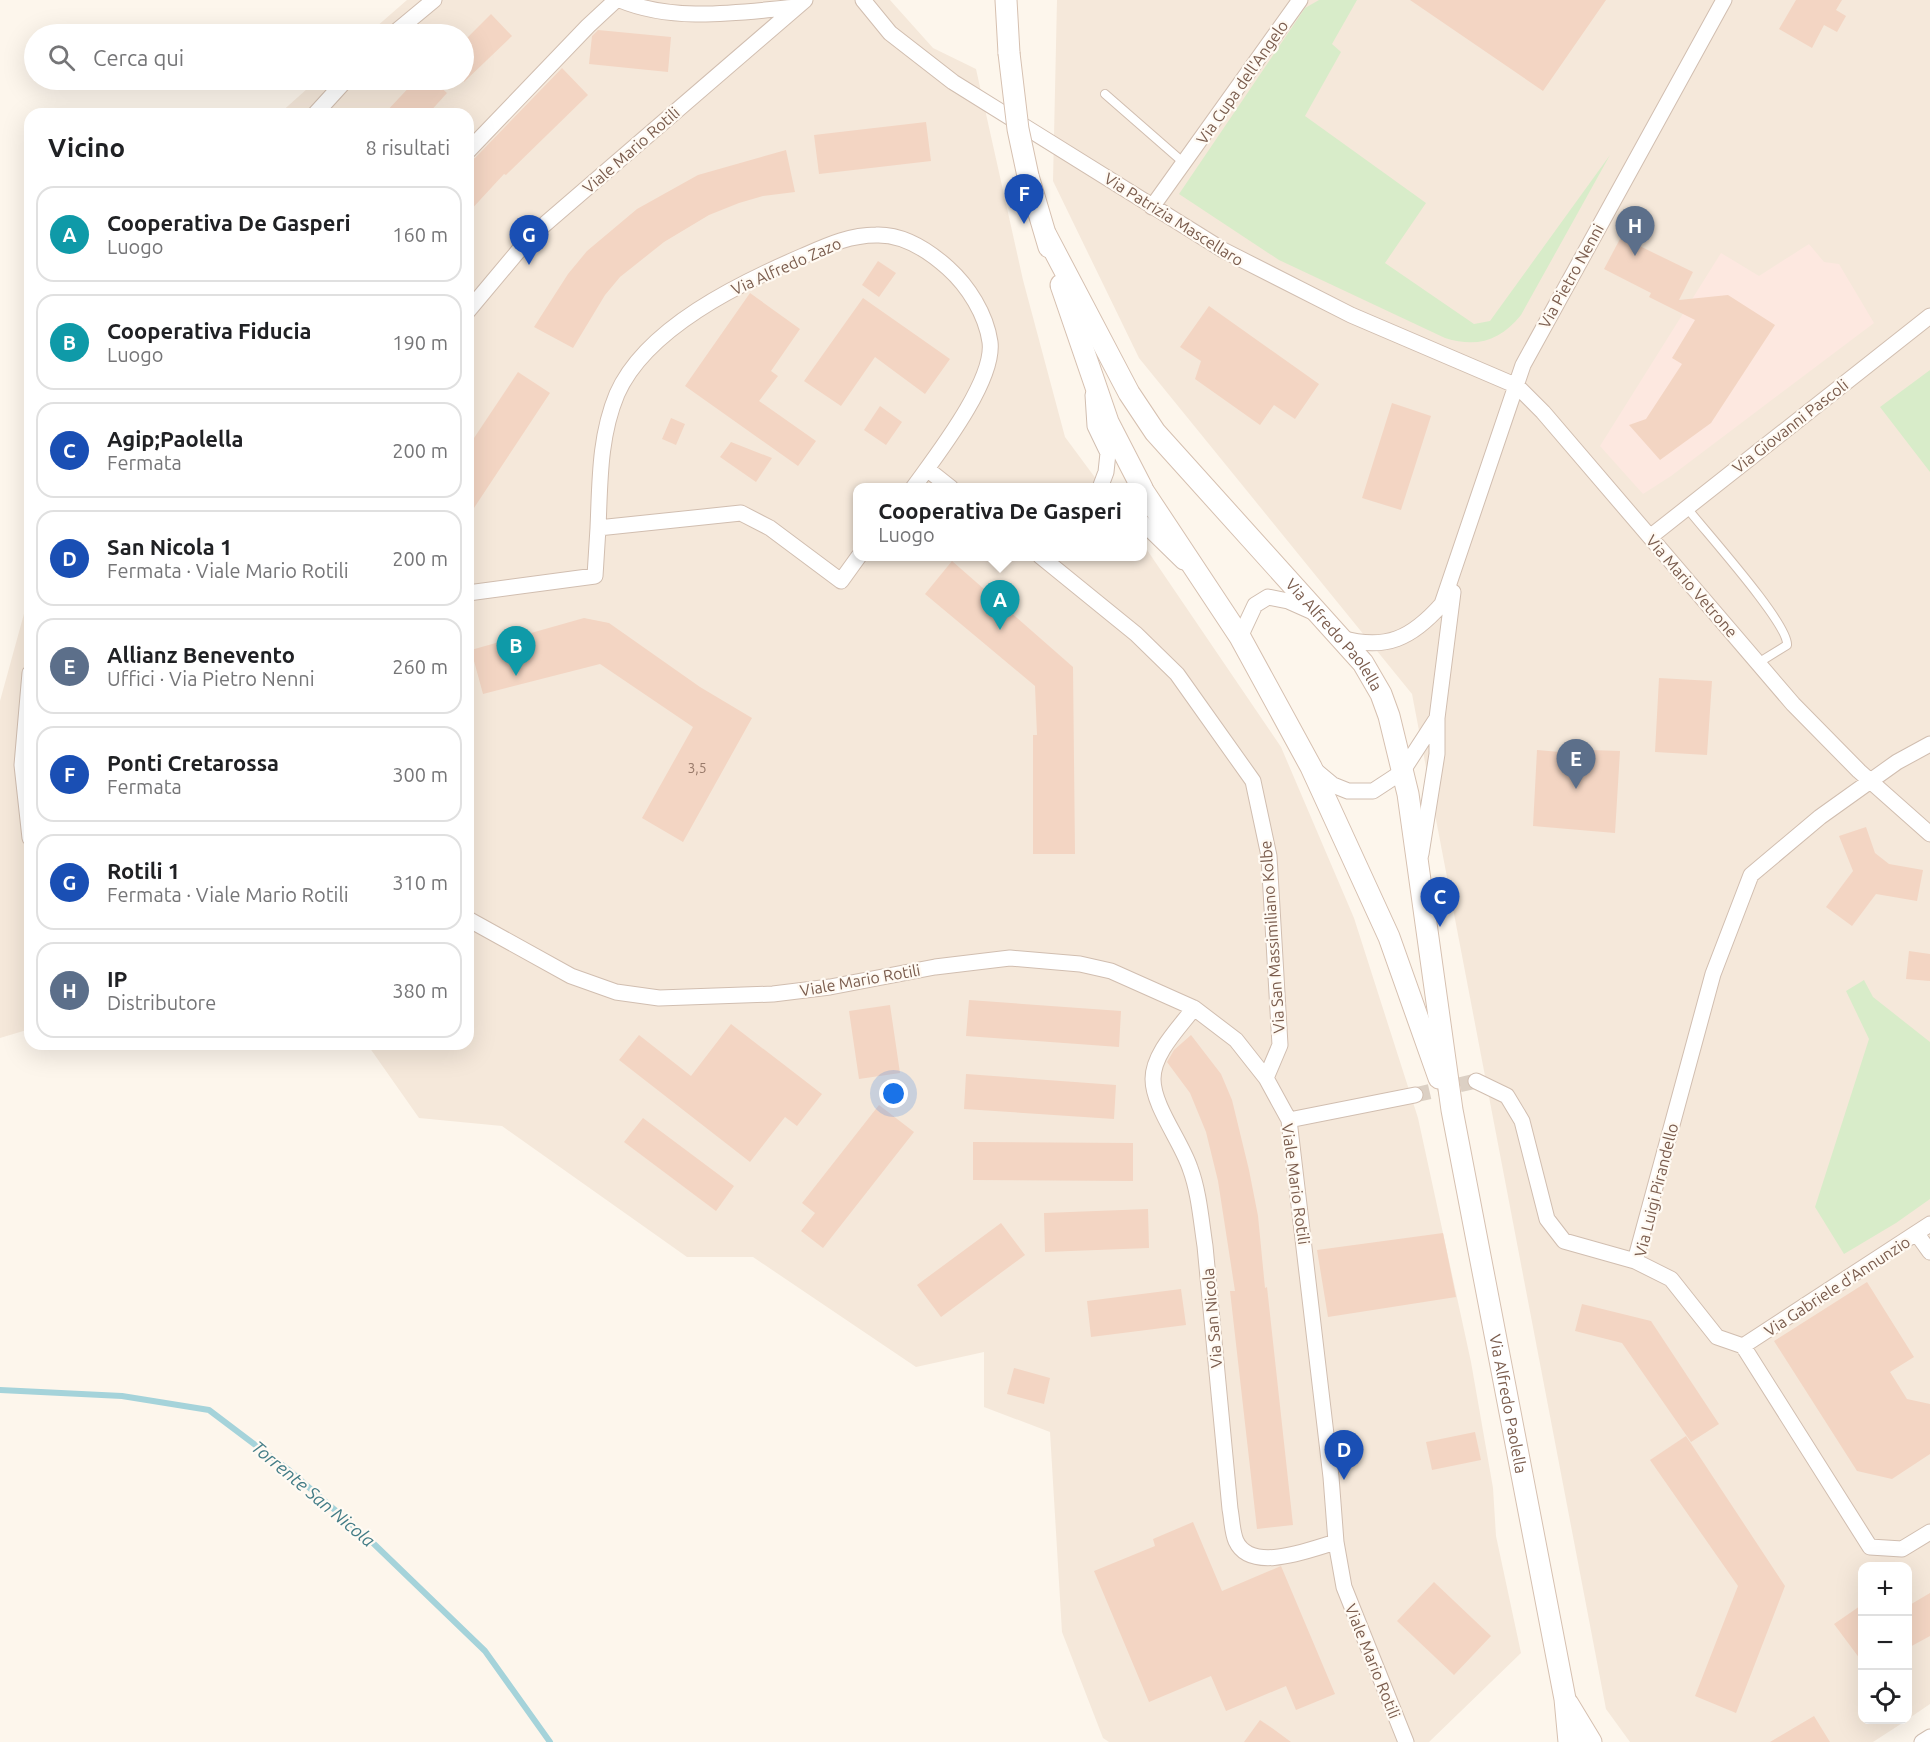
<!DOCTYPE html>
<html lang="it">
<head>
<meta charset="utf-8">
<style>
	body { margin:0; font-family:Ubuntu,sans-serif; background:#f2f2f2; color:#202124 }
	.controls { position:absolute; right:18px; bottom:18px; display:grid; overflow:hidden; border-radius:12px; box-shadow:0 6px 24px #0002 }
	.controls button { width:54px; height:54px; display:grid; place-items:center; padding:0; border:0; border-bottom:2px solid #e0e0e0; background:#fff; color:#202124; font:30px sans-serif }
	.you { position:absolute; left:894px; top:1094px; width:21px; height:21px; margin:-15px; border:4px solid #fff; border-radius:50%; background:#1a73e8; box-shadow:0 0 0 9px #1a73e833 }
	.badge { display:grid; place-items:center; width:39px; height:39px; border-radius:50%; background:#e76f51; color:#fff; font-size:20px; font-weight:700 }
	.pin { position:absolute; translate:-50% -50px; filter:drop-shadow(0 2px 3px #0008) }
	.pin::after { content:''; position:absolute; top:32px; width:21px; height:18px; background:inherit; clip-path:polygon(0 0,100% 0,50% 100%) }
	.popup { position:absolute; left:853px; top:483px; width:294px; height:78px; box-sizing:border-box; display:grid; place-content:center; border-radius:12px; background:#fff; filter:drop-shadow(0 2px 4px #0005); font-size:20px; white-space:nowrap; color:#757577 }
	.popup b { font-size:22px; color:#202124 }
	.popup::after { content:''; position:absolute; left:50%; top:100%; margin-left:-12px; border:12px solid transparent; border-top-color:#fff }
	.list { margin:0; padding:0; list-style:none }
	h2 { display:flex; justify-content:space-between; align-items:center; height:78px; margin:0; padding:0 24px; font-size:26px }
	h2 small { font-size:20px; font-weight:400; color:#757577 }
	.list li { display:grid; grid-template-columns:39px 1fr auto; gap:18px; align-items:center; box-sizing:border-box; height:96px; margin:0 12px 12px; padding:0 12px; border:2px solid #e0e0e0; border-radius:18px }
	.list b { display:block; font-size:22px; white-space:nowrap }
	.list p { margin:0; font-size:20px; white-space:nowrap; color:#757577 }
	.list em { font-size:20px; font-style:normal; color:#757577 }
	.icon { flex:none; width:33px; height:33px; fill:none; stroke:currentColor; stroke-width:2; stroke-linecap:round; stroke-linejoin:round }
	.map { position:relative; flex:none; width:1930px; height:1742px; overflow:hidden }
	.search { position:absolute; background:#fff; box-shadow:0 6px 24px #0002; left:24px; top:24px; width:450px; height:66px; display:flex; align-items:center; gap:15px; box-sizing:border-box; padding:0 21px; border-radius:33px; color:#757577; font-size:22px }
	.panel { position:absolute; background:#fff; box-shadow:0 6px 24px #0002; left:24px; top:108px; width:450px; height:942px; border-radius:18px }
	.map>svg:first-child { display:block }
	.residential { fill:#f5e8da }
	.commercial { fill:#fde8e0 }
	.green { fill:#d8ecc9 }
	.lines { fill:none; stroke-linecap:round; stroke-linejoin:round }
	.stream { stroke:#a5d3da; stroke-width:6 }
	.building { fill:#f3d5c3 }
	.street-tunnel { stroke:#dcd0c4; stroke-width:15; stroke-dasharray:15 8; stroke-linecap:butt }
	.lane-casing { stroke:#d1beb0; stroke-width:10 }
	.street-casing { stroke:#d1beb0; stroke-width:17 }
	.secondary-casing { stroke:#d6c0b0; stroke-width:23 }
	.lane { stroke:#fff; stroke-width:8 }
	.street { stroke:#fff; stroke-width:15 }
	.secondary { stroke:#fff; stroke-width:21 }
	.secondary-bridge-casing { stroke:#d6c0b0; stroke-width:23; stroke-linecap:butt }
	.secondary-bridge { stroke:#fff; stroke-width:21 }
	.labels { text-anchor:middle; stroke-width:4.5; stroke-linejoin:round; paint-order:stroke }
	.number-label { font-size:14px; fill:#987a6a }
	.street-label { font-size:16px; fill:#7a5c4d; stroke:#fffaf3 }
	.water-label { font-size:18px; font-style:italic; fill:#437c86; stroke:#fffaf3 }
</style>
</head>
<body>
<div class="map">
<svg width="1930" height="1742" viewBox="0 0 1930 1742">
	<rect width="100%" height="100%" fill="#fdf6ec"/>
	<path class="residential" d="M407,0H890L933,48L976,69L1023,280L1065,437L1102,487L858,488V556H1142L1143,544L1281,747L1354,918L1418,1118L1471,1362L1493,1488L1496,1536L1521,1653L1429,1742H1109L1103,1738L1062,1632L1050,1432L984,1407V1352L916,1367L753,1257H687L502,1126L419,1118L367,1044H468V114H279L317,80H464V34H368Z
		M1057,0H1930V1704L1908,1719V1566H1862V1720H1907L1873,1742H1630L1606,1709L1412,694L1139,358L1053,181Z
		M30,592V1029L0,1038V701Z"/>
	<path class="commercial" d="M1809,244L1824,262L1839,264L1874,323L1671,476L1643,494L1600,446L1721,253L1759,276Z"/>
	<path class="green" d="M1319,0H1357L1332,44L1341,52L1305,116L1426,203L1385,263L1474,324L1490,321L1610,155L1521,315C1500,341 1477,348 1445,338L1279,260L1179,194L1305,8Z
		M1930,370V472L1880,407Z
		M1864,980L1873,997L1930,1042V1199L1896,1223L1844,1254L1815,1207L1869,1039L1846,991Z"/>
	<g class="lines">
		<path class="stream" d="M0,1390L122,1396L209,1410L290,1471L373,1543L485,1651L550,1742"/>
	</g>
	<path class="building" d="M1410,0H1606L1543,91Z
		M1796,0H1842L1836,10L1846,16L1837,32L1824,25L1812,48L1779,29Z
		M491,14L512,36L464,82V41Z
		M598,30L671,37L668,72L589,64L592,36Z
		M562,68L588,95L506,175L504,174L468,213V160L475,158Z
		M416,80H433L447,93L428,114H384Z
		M926,122L931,161L819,174L814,135Z
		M786,150L795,192L763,196L739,203L709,215L664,242L620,277L605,295L573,348L534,327L568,274L587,251L637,209L698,175Z
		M1621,237L1693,272L1679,300L1728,295L1775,325L1711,423L1660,460L1629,425L1646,419L1682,364L1672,358L1695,320L1649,297L1651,293L1604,269Z
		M878,261L896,273L879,297L862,285Z
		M750,293L800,329L771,371L778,376L759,401L816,441L798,466L685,386Z
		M863,298L950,359L925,394L875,357L841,406L804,381Z
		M1209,306L1319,384L1295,419L1274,405L1260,425L1195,379L1201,361L1180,347Z
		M518,372L550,393L468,517V447Z
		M1392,403L1431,416L1401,510L1362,498Z
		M880,406L902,422L886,445L864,430Z
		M671,418L685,424L676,445L662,439Z
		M731,442L772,458L756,482L720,457Z
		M952,561L1073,667L1075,854H1033V735H1037L1035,686L925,594Z
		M584,618L609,623L700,687L752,718L683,842L642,818L693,727L600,664L483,694L471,650Z
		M1659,678L1712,681L1707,755L1655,752Z
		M1537,750L1560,752L1559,758L1590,760V750L1620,751L1615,833L1533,826Z
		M1866,827L1875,853L1889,864L1923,870L1917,901L1876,894L1852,926L1826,907L1853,871L1839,836Z
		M1909,951L1930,954V981L1906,979Z
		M969,1000L1121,1011L1119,1047L966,1036Z
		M890,1005L900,1073L859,1079L849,1011Z
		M731,1024L822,1094L797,1126L785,1117L750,1162L619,1060L639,1035L691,1076Z
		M1191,1035L1221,1074L1232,1100L1249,1170L1258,1216L1265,1288L1267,1287L1293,1525L1257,1529L1230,1291H1235L1218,1181L1206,1132L1190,1093L1167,1062L1174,1050Z
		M966,1074L1116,1085L1114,1119L964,1109Z
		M879,1105L914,1132L823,1248L801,1231L815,1213L802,1203Z
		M643,1118L734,1186L716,1211L624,1142Z
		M973,1142L1133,1143V1181L973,1180Z
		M1148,1209L1149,1248L1045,1252L1044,1213Z
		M1001,1223L1025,1255L941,1317L917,1285Z
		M1443,1233L1456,1297L1328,1317L1317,1250Z
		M1867,1282L1914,1357L1890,1372L1907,1399L1930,1404V1454L1892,1479L1857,1471L1774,1341Z
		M1181,1289L1186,1325L1091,1337L1087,1301Z
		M1582,1304L1651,1321L1719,1424L1691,1442L1622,1343L1575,1331Z
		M1014,1368L1050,1378L1044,1404L1007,1394Z
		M1475,1432L1481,1460L1432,1470L1426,1442Z
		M1686,1436L1785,1586L1736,1713L1695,1696L1738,1586L1650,1460Z
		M1193,1522L1222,1591L1281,1566L1335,1694L1296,1710L1286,1686L1226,1711L1211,1676L1149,1702L1094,1571L1155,1546L1153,1539Z
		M1434,1582L1491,1636L1454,1675L1397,1621Z
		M1930,1593V1636L1908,1648V1606Z
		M1863,1604V1663L1834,1624Z
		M1814,1716L1830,1742H1770Z
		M1260,1720L1272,1728L1291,1742H1244Z"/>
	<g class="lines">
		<path class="street-tunnel" d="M1415,1095L1476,1081"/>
		<g class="lane-casing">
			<path id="lane" d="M1105,94L1184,163
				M1687,508C1704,530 1789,624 1787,645L1758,663"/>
		</g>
		<g class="street-casing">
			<path id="street" d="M620,0C675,23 740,12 797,7
				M863,0L890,33L953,82L1223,250L1351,315L1517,386L1543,412L1793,704L1859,771L1930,834
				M393,34L434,0
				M315,114L346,80
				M468,151L588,26L616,0
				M1152,207L1300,0
				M468,311L530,237L805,0
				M1093,395L1095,426L1108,453L1106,472L1100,488
				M927,469L951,488
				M1142,522L1183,562
				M1650,537L1930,316
				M859,556L841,581L770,528L741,513L598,528C600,483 599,437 617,394C646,328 740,283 803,256C826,246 849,235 876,235C903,234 928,250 948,268C968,286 986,314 990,342C995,381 936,456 913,488
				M1040,556L1136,634L1177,674L1253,781L1269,856L1280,1045L1266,1078
				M468,593L595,576L598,528
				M1240,637L1255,605L1268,597L1288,601L1315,613
				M1341,638C1386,651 1412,638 1442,604L1523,365L1724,0
				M30,673L22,765L30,838
				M1930,744L1897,762L1820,817L1751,875L1713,974L1635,1261L1671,1279L1717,1337L1743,1346L1870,1547L1902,1549L1930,1532
				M1315,770L1333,785L1348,791H1373L1402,772L1437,718L1453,592
				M1421,854L1437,754V718
				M468,919L571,976L616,992L659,998L773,994L830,987L935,967L1010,958L1080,964L1111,971L1194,1008L1236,1040L1266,1078L1289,1120L1331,1477L1336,1542L1344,1587L1406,1742
				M1194,1008C1180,1027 1153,1053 1153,1079C1153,1106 1181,1141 1190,1168C1199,1192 1201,1220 1205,1246L1230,1509C1232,1519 1232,1532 1236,1541C1251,1574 1311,1549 1336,1542
				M1476,1081L1507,1096L1522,1121L1547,1219L1564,1241L1635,1261
				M1289,1120L1415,1095
				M1917,1234L1930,1252
				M1743,1346L1930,1224
				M1922,1742L1930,1737"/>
		</g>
		<g class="secondary-casing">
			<g id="secondary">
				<path d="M1006,0L1009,53"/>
				<path d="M1028,176L1049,247"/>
				<path id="s1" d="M1046,235L1129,393L1155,432L1363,663L1381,694L1389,716L1408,794L1452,1110L1565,1699L1569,1742"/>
				<path d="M1061,285L1108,422L1142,488"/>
				<path d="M1142,489L1240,637L1311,767L1389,937L1439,1078"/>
				<path d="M1568,1704L1591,1742"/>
			</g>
		</g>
		<use href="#lane" class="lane"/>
		<use href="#street" class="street"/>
		<use href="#secondary" class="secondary"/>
		<g class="secondary-bridge-casing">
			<path id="secondary-bridge" d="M1009,53L1018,129L1028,176"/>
		</g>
		<use href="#secondary-bridge" class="secondary-bridge"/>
	</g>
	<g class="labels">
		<g class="number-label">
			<text x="697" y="773">3,5</text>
		</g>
		<g class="street-label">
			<text transform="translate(1242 82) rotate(-55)" y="6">Via Cupa dell'Angelo</text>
			<text transform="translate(631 150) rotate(-41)" y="6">Viale Mario Rotili</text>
			<text transform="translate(1174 219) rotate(32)" y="6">Via Patrizia Mascellaro</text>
			<text transform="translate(786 266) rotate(-24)" y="6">Via Alfredo Zazo</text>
			<text transform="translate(1571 276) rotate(-61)" y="6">Via Pietro Nenni</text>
			<text transform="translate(1790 426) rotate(-38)" y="6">Via Giovanni Pascoli</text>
			<text transform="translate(1692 586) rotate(49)" y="6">Via Mario Vetrone</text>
			<text dy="6" stroke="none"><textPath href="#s1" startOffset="496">Via Alfredo Paolella</textPath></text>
			<text transform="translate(1272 937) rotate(-94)" y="6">Via San Massimiliano Kolbe</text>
			<text transform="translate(860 980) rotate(-10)" y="6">Viale Mario Rotili</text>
			<text transform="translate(1296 1184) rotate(82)" y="6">Viale Mario Rotili</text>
			<text transform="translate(1656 1190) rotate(-76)" y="6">Via Luigi Pirandello</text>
			<text transform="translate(1837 1286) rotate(-33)" y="6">Via Gabriele d'Annunzio</text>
			<text transform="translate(1212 1318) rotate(-95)" y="6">Via San Nicola</text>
			<text dy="6" stroke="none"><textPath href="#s1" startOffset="1294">Via Alfredo Paolella</textPath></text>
			<text transform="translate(1373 1661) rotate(68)" y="6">Viale Mario Rotili</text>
		</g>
		<g class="water-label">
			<text transform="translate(313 1494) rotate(40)" y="6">Torrente San Nicola</text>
		</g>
	</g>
</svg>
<div class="controls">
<button>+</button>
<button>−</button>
<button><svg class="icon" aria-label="locate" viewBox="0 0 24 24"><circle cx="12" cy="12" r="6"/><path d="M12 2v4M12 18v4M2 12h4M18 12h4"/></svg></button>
</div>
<div class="you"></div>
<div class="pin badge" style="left:1000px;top:630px;background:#0f9aa8">A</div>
<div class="popup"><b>Cooperativa De Gasperi</b>Luogo</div>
<div class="pin badge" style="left:516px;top:676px;background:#0f9aa8">B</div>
<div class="pin badge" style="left:1440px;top:927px;background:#1a4fb4">C</div>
<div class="pin badge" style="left:1344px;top:1480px;background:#1a4fb4">D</div>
<div class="pin badge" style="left:1576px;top:789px;background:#5c6f8a">E</div>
<div class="pin badge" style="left:1024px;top:224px;background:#1a4fb4">F</div>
<div class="pin badge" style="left:529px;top:265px;background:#1a4fb4">G</div>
<div class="pin badge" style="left:1635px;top:256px;background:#5c6f8a">H</div>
<div class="search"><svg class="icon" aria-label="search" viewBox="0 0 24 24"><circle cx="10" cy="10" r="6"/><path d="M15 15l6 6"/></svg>Cerca qui</div>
<section class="panel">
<h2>Vicino<small>8 risultati</small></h2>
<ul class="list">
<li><span class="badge" style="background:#0f9aa8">A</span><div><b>Cooperativa De Gasperi</b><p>Luogo</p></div><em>160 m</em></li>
<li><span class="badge" style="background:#0f9aa8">B</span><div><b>Cooperativa Fiducia</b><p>Luogo</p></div><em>190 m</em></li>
<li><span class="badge" style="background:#1a4fb4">C</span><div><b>Agip;Paolella</b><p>Fermata</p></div><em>200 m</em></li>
<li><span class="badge" style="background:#1a4fb4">D</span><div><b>San Nicola 1</b><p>Fermata · Viale Mario Rotili</p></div><em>200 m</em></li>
<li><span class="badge" style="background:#5c6f8a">E</span><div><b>Allianz Benevento</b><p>Uffici · Via Pietro Nenni</p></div><em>260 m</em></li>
<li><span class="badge" style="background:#1a4fb4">F</span><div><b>Ponti Cretarossa</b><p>Fermata</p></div><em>300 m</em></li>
<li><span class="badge" style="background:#1a4fb4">G</span><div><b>Rotili 1</b><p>Fermata · Viale Mario Rotili</p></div><em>310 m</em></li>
<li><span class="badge" style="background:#5c6f8a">H</span><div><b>IP</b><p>Distributore</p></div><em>380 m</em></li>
</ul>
</section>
</div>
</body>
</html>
